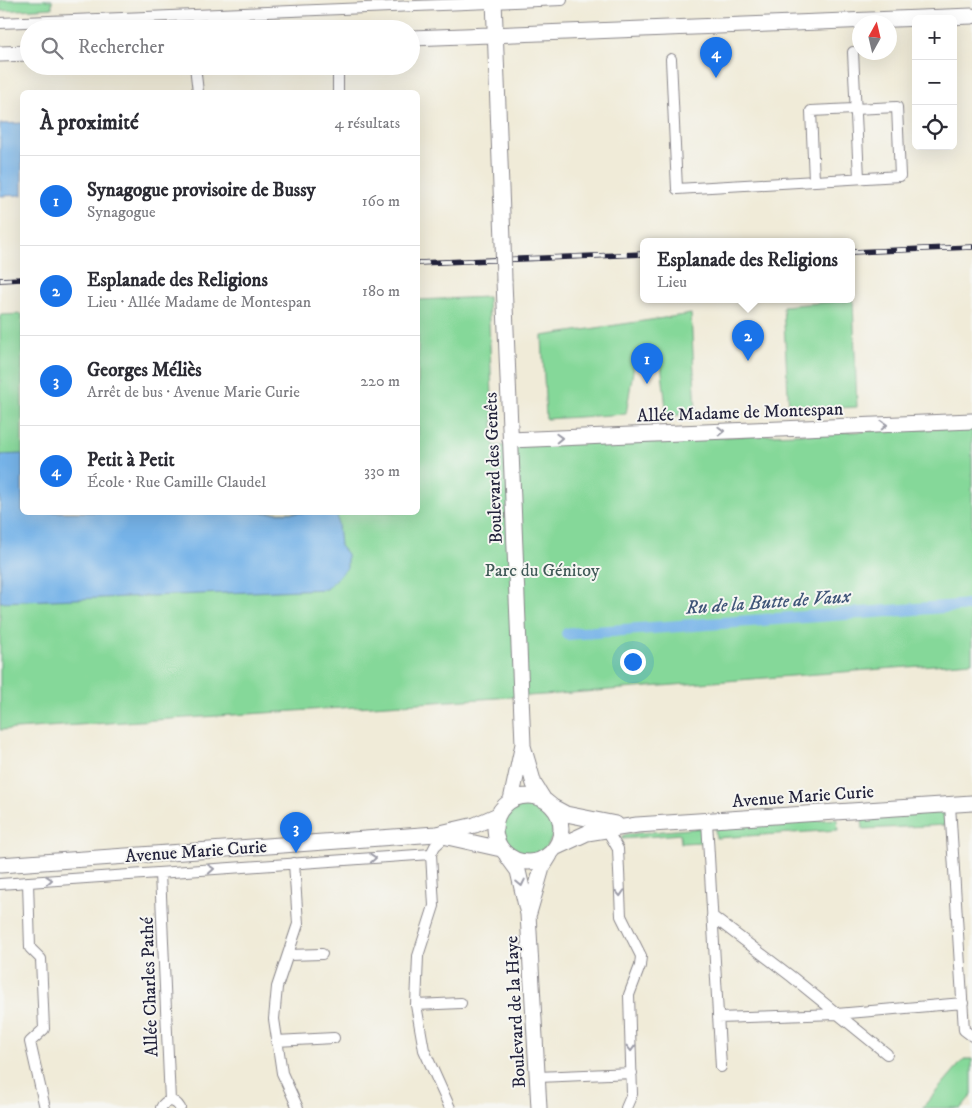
<!DOCTYPE html>
<html lang="fr">
<head>
<meta charset="utf-8">
<style>
	body { margin:0; font-family:"IM FELL DW Pica",serif; background:#f7f7f7; color:#2b2b33 }
	.controls { position:absolute; right:15px; top:15px; display:grid; overflow:hidden; border-radius:8px; box-shadow:0 5px 20px #0002 }
	.controls button { width:45px; height:45px; display:grid; place-items:center; padding:0; border:0; border-bottom:1px solid #e1e1e2; background:#fff; color:#2b2b33; font:25px sans-serif }
	.compass { position:absolute; left:852px; top:15px; width:45px; height:45px; border-radius:50%; background:#fff; box-shadow:0 5px 20px #0002; rotate:8deg }
	.you { position:absolute; left:632px; top:661px; width:18px; height:18px; margin:-12px; border:4px solid #fff; border-radius:50%; background:#1a73e8; box-shadow:0 0 0 8px #1a73e833 }
	.badge { display:grid; place-items:center; width:32px; height:32px; border-radius:50%; background:#1a73e8; color:#fff; font-size:16px; font-weight:700 }
	.pin { position:absolute; translate:-50% -41px; filter:drop-shadow(0 1px 2px #0008) }
	.pin::after { content:''; position:absolute; top:26px; width:18px; height:15px; background:inherit; clip-path:polygon(0 0,100% 0,50% 100%) }
	.popup { position:absolute; left:640px; top:238px; width:215px; height:65px; box-sizing:border-box; display:grid; place-content:center; border-radius:8px; background:#fff; filter:drop-shadow(0 1px 4px #0005); font-size:16px; white-space:nowrap; color:#7c7c81 }
	.popup b { font-size:19px; color:#2b2b33 }
	.popup::after { content:''; position:absolute; left:50%; top:100%; margin-left:-10px; border:10px solid transparent; border-top-color:#fff }
	.list { margin:0; padding:0; list-style:none }
	h2 { display:flex; justify-content:space-between; align-items:center; height:65px; margin:0; padding:0 20px; font-size:21px }
	h2 small { font-size:16px; font-weight:400; color:#7c7c81 }
	.list li { display:grid; grid-template-columns:32px 1fr auto; gap:15px; align-items:center; box-sizing:border-box; height:90px; padding:0 20px; border-top:1px solid #e1e1e2 }
	.list b { display:block; font-size:19px; white-space:nowrap }
	.list p { margin:0; font-size:16px; white-space:nowrap; color:#7c7c81 }
	.list em { font-size:16px; font-style:normal; color:#7c7c81 }
	.icon { flex:none; width:28px; height:28px; fill:none; stroke:currentColor; stroke-width:2; stroke-linecap:round; stroke-linejoin:round }
	.map { position:relative; flex:none; width:972px; height:1108px; overflow:hidden }
	.search { position:absolute; background:#fff; box-shadow:0 5px 20px #0002; left:20px; top:20px; width:400px; height:55px; display:flex; align-items:center; gap:12px; box-sizing:border-box; padding:0 18px; border-radius:28px; color:#7c7c81; font-size:19px }
	.panel { position:absolute; background:#fff; box-shadow:0 5px 20px #0002; left:20px; top:90px; width:400px; height:425px; border-radius:8px }
	.map>svg:first-child { display:block }
	.green { fill:#85d899; stroke:#547d6a }
	.water { fill:#76b3e8; stroke:#4c6a92 }
	.lines { fill:none; stroke-linecap:round; stroke-linejoin:round }
	.canal { stroke:#76b3e8; stroke-width:12 }
	.street-casing { stroke:#89868a; stroke-width:12 }
	.secondary-casing { stroke:#89868a; stroke-width:17 }
	.street { stroke:#fff; stroke-width:10 }
	.secondary { stroke:#fff; stroke-width:15 }
	.rail-casing { stroke:#22223b; stroke-width:5.5 }
	.rail { stroke:#f6f6f2; stroke-width:4; stroke-dasharray:11; stroke-linecap:butt }
	.secondary-bridge-casing { stroke:#89868a; stroke-width:17; stroke-linecap:butt }
	.secondary-bridge { stroke:#fff; stroke-width:15 }
	.oneway { stroke:#9c9ca7 }
	.labels { text-anchor:middle; stroke-width:4; stroke-linejoin:round; paint-order:stroke }
	.street-label { font-size:18px; fill:#22223b; stroke:#f6f6f2 }
	.park-label { font-size:18px; fill:#405957; stroke:#f6f6f2 }
	.water-label { font-size:19px; font-style:italic; fill:#3f5578; stroke:#f6f6f2 }
</style>
</head>
<body>
<div class="map">
<svg width="972" height="1108" viewBox="0 0 972 1108">
	<rect width="100%" height="100%" fill="#f6f6f2"/>
	<filter id="ink" filterUnits="userSpaceOnUse"><feTurbulence type="fractalNoise" baseFrequency=".02" numOctaves="2"/><feDisplacementMap in="SourceGraphic" scale="10" xChannelSelector="R" yChannelSelector="G"/><feConvolveMatrix kernelMatrix="1 2 1 2 8 2 1 2 1" color-interpolation-filters="sRGB"/></filter>
	<filter id="wash" filterUnits="userSpaceOnUse"><feTurbulence type="fractalNoise" baseFrequency=".0096" numOctaves="4" result="noise"/><feDisplacementMap in="SourceGraphic" scale="20" xChannelSelector="R" yChannelSelector="G"/><feGaussianBlur stdDeviation="1.12" result="paint"/><feColorMatrix in="noise" values="0 0 0 0 0 0 0 0 0 0 0 0 0 0 0 0 0 1.4 0 .05"/><feComposite in="paint" operator="in"/></filter>
	<g filter="url(#wash)">
		<rect width="100%" height="100%" fill="#f0ebd8"/>
		<path class="green" d="M0,0H52V8L0,11Z
			M488,297L494,446L972,427V662L558,694L0,730V315L22,314V512H418V300Z
			M853,300L857,407L789,410L783,306Z
			M691,314L696,412L667,417L661,363L634,365L626,414L546,419L542,336Z
			M501 829a26 26 0 1 1 52 0a26 26 0 1 1-52 0Z
			M946,812L947,825L863,829L862,818Z
			M837,819L838,830L716,838L715,828Z
			M701,828L703,842L681,843L680,834L622,839V836L627,834Z
			M964,1059H972V1095L961,1108H922Z"/>
		<path class="water" d="M22,123V195L0,196V124Z
			M22,454V512L337,513L340,546L347,554V568L326,589L0,602V455Z"/>
		<g class="lines">
			<path class="canal" d="M567,634L972,605"/>
		</g>
	</g>
	<g filter="url(#ink)">
		<g class="lines">
			<g class="street-casing">
				<path id="street" d="M0,23L562,0
					M853,52L859,178
					M671,59L677,189L900,176L897,107L811,111L814,180
					M195,66L198,92
					M338,72V92
					M950,805L964,1030L972,1036
					M707,821L721,1067
					M607,830L618,849L621,916L641,956L640,966L629,995L632,1094L626,1108
					M431,854L434,906L418,956L416,1005L424,1050L450,1108
					M294,863L298,924L277,987L274,1019L282,1073L298,1108
					M160,873L170,1101
					M28,882L30,948L41,959L44,1029L30,1042L45,1108
					M0,884L431,854L435,846L446,836
					M712,916L792,977L887,1054
					M288,955L322,954
					M416,1005L461,1003
					M718,1018L837,1014L963,1003
					M276,1041L334,1038
					M538,1077L632,1073
					M161,1108C165,1099 175,1099 180,1108"/>
			</g>
			<g class="secondary-casing">
				<path id="secondary" d="M494,0L503,241
					M411,38L972,16
					M0,54L29,53
					M504,281L523,744L511,800
					M510,440L972,421
					M523,746L534,784L544,800
					M495 829a33 33 0 1 1 66 0a33 33 0 1 1-66 0Z
					M553,807L566,814L616,824
					M443,836L501,849
					M557,847L587,833L637,825L972,803
					M507,856L518,871L528,914L539,1108
					M0,865L436,834L475,825L498,815
					M529,913L542,868L550,855"/>
			</g>
			<use href="#street" class="street"/>
			<use href="#secondary" class="secondary"/>
			<g class="rail-casing">
				<path id="rail" d="M852,252L972,247
					M418,263L644,254
					M0,280L22,279"/>
			</g>
			<use href="#rail" class="rail"/>
			<g class="secondary-bridge-casing">
				<path id="secondary-bridge" d="M503,241L504,281"/>
			</g>
			<use href="#secondary-bridge" class="secondary-bridge"/>
		</g>
		<defs><path id="oneway-chevron" d="M-2-3.5L2.5 0L-2 3.5" fill="none" stroke-width="1.6" stroke-linecap="round" stroke-linejoin="round" transform="scale(1.25)"/></defs>
		<g class="oneway">
			<use href="#oneway-chevron" transform="translate(884 425) rotate(-2)"/>
			<use href="#oneway-chevron" transform="translate(721 431) rotate(-2)"/>
			<use href="#oneway-chevron" transform="translate(559 438) rotate(-2)"/>
			<use href="#oneway-chevron" transform="translate(373 858) rotate(-4)"/>
			<use href="#oneway-chevron" transform="translate(211 869) rotate(-4)"/>
			<use href="#oneway-chevron" transform="translate(49 880) rotate(-4)"/>
			<use href="#oneway-chevron" transform="translate(521 883) rotate(78)"/>
			<use href="#oneway-chevron" transform="translate(620 893) rotate(87)"/>
			<use href="#oneway-chevron" transform="translate(631 1048) rotate(88)"/>
		</g>
	</g>
	<g class="labels">
		<g class="street-label">
			<text transform="translate(740 412) rotate(-2)" y="6">Allée Madame de Montespan</text>
			<text transform="translate(493 468) rotate(-92)" y="6">Boulevard des Genêts</text>
			<text transform="translate(803 796) rotate(-4)" y="6">Avenue Marie Curie</text>
			<text transform="translate(196 851) rotate(-4)" y="6">Avenue Marie Curie</text>
			<text transform="translate(149 987) rotate(-92)" y="6">Allée Charles Pathé</text>
			<text transform="translate(515 1012) rotate(-93)" y="6">Boulevard de la Haye</text>
		</g>
		<g class="park-label">
			<text x="542" y="576">Parc du Génitoy</text>
		</g>
		<g class="water-label">
			<text transform="translate(768 601) rotate(-4)" y="7">Ru de la Butte de Vaux</text>
		</g>
	</g>
</svg>
<div class="controls">
<button>+</button>
<button>−</button>
<button><svg class="icon" aria-label="locate" viewBox="0 0 24 24"><circle cx="12" cy="12" r="6"/><path d="M12 2v4M12 18v4M2 12h4M18 12h4"/></svg></button>
</div>
<svg class="compass" viewBox="-18 -18 36 36"><path d="M0-13l5 13h-10z" fill="#e53935"/><path d="M0 13l5-13h-10z" fill="#7c7c81"/></svg>
<div class="you"></div>
<div class="pin badge" style="left:647px;top:384px">1</div>
<div class="pin badge" style="left:748px;top:361px">2</div>
<div class="popup"><b>Esplanade des Religions</b>Lieu</div>
<div class="pin badge" style="left:296px;top:853px">3</div>
<div class="pin badge" style="left:716px;top:78px">4</div>
<div class="search"><svg class="icon" aria-label="search" viewBox="0 0 24 24"><circle cx="10" cy="10" r="6"/><path d="M15 15l6 6"/></svg>Rechercher</div>
<section class="panel">
<h2>À proximité<small>4 résultats</small></h2>
<ul class="list">
<li><span class="badge">1</span><div><b>Synagogue provisoire de Bussy</b><p>Synagogue</p></div><em>160 m</em></li>
<li><span class="badge">2</span><div><b>Esplanade des Religions</b><p>Lieu · Allée Madame de Montespan</p></div><em>180 m</em></li>
<li><span class="badge">3</span><div><b>Georges Méliès</b><p>Arrêt de bus · Avenue Marie Curie</p></div><em>220 m</em></li>
<li><span class="badge">4</span><div><b>Petit à Petit</b><p>École · Rue Camille Claudel</p></div><em>330 m</em></li>
</ul>
</section>
</div>
</body>
</html>
